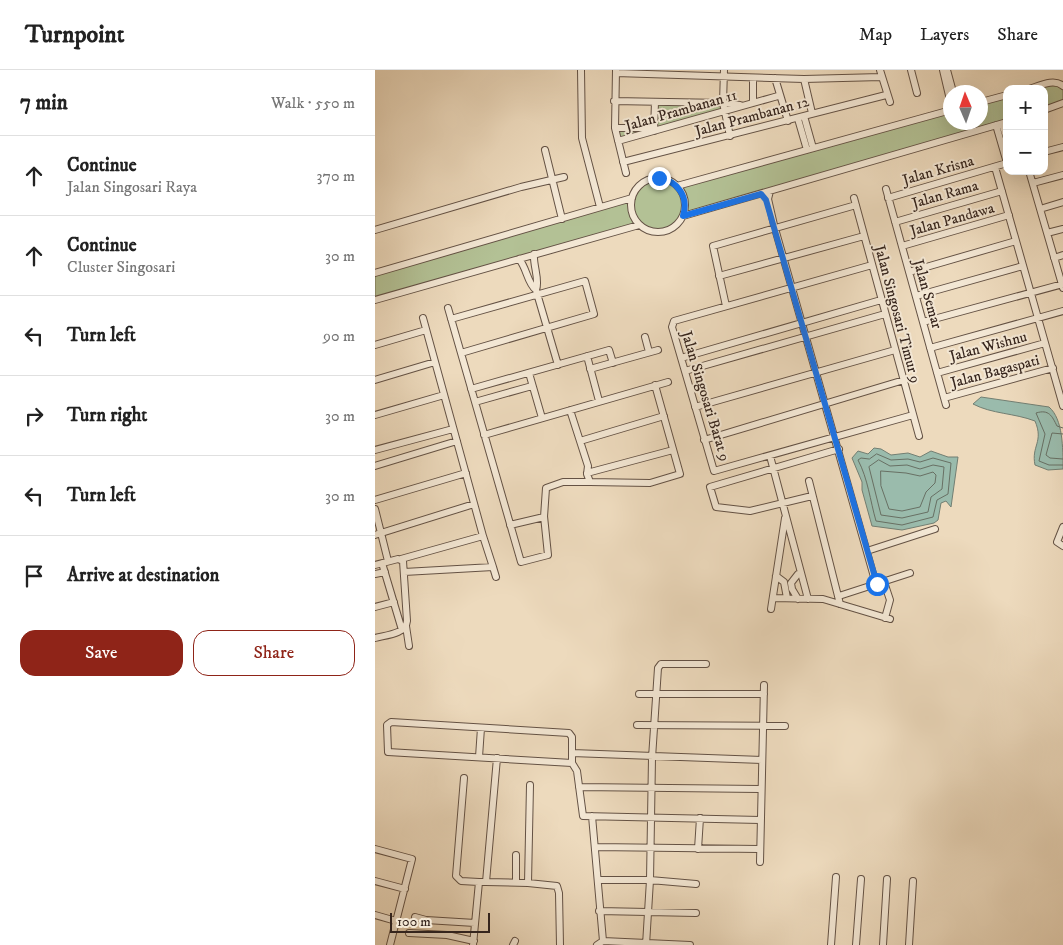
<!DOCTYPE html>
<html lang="en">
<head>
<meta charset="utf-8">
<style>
	body { margin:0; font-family:"IM FELL DW Pica",serif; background:#f2f2f2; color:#222 }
	.controls { position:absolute; right:15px; top:15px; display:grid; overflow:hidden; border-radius:10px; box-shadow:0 5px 20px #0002 }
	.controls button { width:45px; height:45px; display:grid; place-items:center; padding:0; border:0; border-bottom:1px solid #e0e0e0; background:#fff; color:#222; font:25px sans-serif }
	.compass { position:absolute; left:568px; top:15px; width:45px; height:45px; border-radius:50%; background:#fff; box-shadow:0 5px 20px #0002; rotate:358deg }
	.scale { position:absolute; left:15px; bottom:12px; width:100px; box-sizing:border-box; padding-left:5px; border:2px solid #36251d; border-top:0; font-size:14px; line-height:18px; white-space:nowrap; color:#36251d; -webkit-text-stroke:4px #f3e7d4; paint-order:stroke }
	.stop { position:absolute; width:15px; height:15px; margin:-11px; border:4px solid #1a73e8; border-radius:50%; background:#fff }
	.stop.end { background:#1a73e8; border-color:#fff; box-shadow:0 1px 5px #0008 }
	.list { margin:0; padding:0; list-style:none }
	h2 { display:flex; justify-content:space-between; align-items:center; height:65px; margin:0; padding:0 20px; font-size:21px }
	h2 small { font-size:16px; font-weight:400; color:#767676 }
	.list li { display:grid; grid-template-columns:32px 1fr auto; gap:15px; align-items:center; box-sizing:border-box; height:80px; padding:0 20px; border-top:1px solid #e0e0e0 }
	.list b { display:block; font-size:19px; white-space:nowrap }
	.list p { margin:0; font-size:16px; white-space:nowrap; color:#767676 }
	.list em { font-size:16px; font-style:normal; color:#767676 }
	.actions { display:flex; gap:10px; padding:15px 20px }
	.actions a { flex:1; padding:11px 0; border:1px solid #8f2418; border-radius:15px; text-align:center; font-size:18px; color:#8f2418 }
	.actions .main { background:#8f2418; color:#fff }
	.icon { flex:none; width:28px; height:28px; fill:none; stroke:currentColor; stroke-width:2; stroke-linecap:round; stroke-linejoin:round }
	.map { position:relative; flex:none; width:688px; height:875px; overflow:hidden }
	header { display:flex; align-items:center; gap:30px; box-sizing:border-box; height:70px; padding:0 25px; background:#fff; border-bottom:1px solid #e0e0e0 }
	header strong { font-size:24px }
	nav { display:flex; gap:28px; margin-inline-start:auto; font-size:18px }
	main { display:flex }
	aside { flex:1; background:#fff }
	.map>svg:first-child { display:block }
	.green { fill:#b3c195; stroke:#747359 }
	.water { fill:#9abbac; stroke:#727f73 }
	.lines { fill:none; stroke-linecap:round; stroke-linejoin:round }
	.shore { stroke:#687064; stroke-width:1 }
	.minor-casing { stroke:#645245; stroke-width:8 }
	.minor { stroke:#f3e7d4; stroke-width:6 }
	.route { stroke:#1a73e8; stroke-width:6 }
	.labels { text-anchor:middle; stroke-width:4; stroke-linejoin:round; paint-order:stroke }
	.street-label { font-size:15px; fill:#36251d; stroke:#f3e7d4 }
</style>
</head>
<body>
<header>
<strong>Turnpoint</strong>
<nav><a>Map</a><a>Layers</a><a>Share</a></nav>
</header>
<main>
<aside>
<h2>7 min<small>Walk · 550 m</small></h2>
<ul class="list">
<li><svg class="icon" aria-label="ahead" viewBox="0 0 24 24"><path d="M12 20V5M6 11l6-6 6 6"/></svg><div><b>Continue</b><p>Jalan Singosari Raya</p></div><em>370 m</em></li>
<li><svg class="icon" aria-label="ahead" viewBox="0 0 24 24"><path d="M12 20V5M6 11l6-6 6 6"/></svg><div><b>Continue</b><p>Cluster Singosari</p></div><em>30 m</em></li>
<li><svg class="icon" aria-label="left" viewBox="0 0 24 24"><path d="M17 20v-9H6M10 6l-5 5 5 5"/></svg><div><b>Turn left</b></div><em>90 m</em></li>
<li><svg class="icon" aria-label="right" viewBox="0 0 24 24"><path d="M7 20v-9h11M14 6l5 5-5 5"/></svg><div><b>Turn right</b></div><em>30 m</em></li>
<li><svg class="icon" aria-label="left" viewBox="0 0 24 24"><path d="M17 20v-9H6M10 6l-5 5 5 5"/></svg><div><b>Turn left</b></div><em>30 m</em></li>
<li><svg class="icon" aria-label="arrive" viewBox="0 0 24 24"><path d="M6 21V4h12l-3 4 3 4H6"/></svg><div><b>Arrive at destination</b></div></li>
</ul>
<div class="actions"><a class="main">Save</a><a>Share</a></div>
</aside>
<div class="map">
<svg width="688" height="875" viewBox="0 0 688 875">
	<rect width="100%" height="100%" fill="#eddabd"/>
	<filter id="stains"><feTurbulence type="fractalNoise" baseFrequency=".004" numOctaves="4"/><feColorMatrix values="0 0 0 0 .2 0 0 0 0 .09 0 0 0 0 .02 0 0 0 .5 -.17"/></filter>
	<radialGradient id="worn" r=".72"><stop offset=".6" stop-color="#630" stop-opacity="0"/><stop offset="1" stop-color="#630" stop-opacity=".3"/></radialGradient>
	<path class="green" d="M677,12L688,16V33L669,40V19H654Z
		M632,25V52L395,121L391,130L386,124L309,146L298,158L289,162L273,160L264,155L0,230V203L257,128C265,108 286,103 303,116L575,40L576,52H606V32Z
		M280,32L367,35L243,71L240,58H278Z"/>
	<path class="water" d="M606,327L674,337C688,349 688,378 688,399L673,400L660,395C656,376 669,372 660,351C639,343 617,344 598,334Z
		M499,378L506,379L516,385L533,383L545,387L556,381L573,387H583L576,437L571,431L566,433L563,450L559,453L527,460L497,456L487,420V412L477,388L483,381L493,384Z"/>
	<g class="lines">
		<path class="shore" d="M688,358L682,356C677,346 674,339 661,343L670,364L664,391L674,395H688
			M688,364L677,363L671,385L675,388L688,389
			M502,384L516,390L533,389L545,392L558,388L576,393L573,424L562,430L558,447L527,455L501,451C495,430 493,409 483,390L486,388L494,389Z
			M504,390L515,396L532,395L545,399L558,395L569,397L567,419L556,427L553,442L527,448L506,445L494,397Z
			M506,401L531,403L545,406L558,402L561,405L560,413L551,422L545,437L527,441L514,439L506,416Z"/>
		<g class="minor-casing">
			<path id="minor" d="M206,0L207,68L225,137
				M241,0L240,58L251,103
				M349,0L348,33L355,66
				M505,0L515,32
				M536,0L542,23
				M568,0L576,34
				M572,0L578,22
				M241,3L429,9L506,7
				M378,8V33
				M400,8L413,51
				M429,9L437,43
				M654,19C664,16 679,8 688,16
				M239,31L348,33L365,35
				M606,32L632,25
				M669,40L688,33
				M429,46L438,78
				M423,49L432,80
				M627,54L632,69
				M621,55L632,93
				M240,58H277
				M279,61L280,32
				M243,71L403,26
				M170,80L187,149
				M669,82L688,77
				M248,92L511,25
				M620,97L688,336
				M654,101L688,218
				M256 135a27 27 0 1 1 54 0a27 27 0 1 1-54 0Z
				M658,113L688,105
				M302,116L576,40
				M511,119L571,335
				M395,121L393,129L399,155L501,514
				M479,128L544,366
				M513,128L632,93
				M665,139L688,132
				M308,146L632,52
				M520,152L627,121
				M0,160L146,117L189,107
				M672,163L688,159
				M527,176L634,145
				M159,184C158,196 165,210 161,220
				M679,188L688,185
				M144,189C152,198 152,213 161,220L183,295
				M497,195L299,251L297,257L339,401L538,345
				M534,202L641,171
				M0,203L257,128
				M344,206L489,166
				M541,226L648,196
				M0,230L264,155
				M351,236L338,176L481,135
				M73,238L146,492L173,485L169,446
				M48,248L108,466
				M76,249L210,211L219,244L86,283
				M548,252L688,214
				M270,267L274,282
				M0,275L51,260
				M555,278L688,241
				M212,286L224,331
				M306,288L506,230
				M215,299L283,280
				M310,301L510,244
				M154,303L167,348
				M562,303L670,273
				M0,310L60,292
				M96,319L234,280L238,293
				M569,328L678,298
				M100,332L157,316
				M320,337L520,280
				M195,340L213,396L212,404L215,412L275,413L305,404L280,315
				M0,345L69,325
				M109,365L293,312
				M329,370L529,310
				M205,371L289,346
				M0,380L78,359
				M395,386L433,529
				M0,396L82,371
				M212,403L298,380
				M434,411L465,534
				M437,426L375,441L341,437L335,417L464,379
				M0,430L91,403
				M0,439L13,491
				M135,455L169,447L171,418L188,412H215
				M688,457L682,472L688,476
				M0,465L99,434
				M492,481L560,459
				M26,489L108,466L118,497L29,502
				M7,493L27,560
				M0,495L23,489L28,491L32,551C31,564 11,565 0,568
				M118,497L121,507
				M0,504L10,502
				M401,506L409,512L412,528
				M509,512L515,530L510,548
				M464,526L535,503
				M398,528L448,529L515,549
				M423,529L417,519L416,513L423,504H426
				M0,537L19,532
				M396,539L410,448
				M31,556L34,576
				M264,624H389
				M262,655L410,656
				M197,683L387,690
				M104,687L106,658
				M197,693L13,682L12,655L16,652L194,663L197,667V693L202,701L208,746L385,750
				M89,708L81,806L86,811L104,812
				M204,717L385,719
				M217,746L228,871
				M220,777L384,779
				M0,779L37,789L15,875
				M323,779L325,748
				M385,792L389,615
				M223,810H275L321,814
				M0,811L30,819
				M111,812L122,688
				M141,812V785
				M153,813L155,715
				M224,841L321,843
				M0,845L21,851
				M40,847L51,850L100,853
				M34,863L72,865L99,871
				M98,875L104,812H111L153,813L182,816L184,823L185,875
				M138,875L140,871
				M222,875L228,871L315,875
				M271,875L275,810L277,688L283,598L286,594H331
				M456,875L461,807
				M481,875L486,809
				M508,875L512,809
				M534,875L538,811"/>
		</g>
		<use href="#minor" class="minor"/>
	</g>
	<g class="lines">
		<path class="route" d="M284,108C303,111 314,127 308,146L386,124L391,130L502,514"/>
	</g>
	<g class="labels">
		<g class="street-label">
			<text transform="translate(306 40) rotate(-16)" y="5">Jalan Prambanan 11</text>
			<text transform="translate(377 46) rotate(-15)" y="5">Jalan Prambanan 12</text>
			<text transform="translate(563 100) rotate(-16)" y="5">Jalan Krisna</text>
			<text transform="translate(570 124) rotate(-16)" y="5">Jalan Rama</text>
			<text transform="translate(577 149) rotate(-16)" y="5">Jalan Pandawa</text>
			<text transform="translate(553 224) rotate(74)" y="5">Jalan Semar</text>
			<text transform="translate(523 244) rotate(75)" y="5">Jalan Singosari Timur 9</text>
			<text transform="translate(613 276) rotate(-15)" y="5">Jalan Wishnu</text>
			<text transform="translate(620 301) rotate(-15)" y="5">Jalan Bagaspati</text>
			<text transform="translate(331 326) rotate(73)" y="5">Jalan Singosari Barat 9</text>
		</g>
	</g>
	<rect width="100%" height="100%" filter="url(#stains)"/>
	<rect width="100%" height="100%" fill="url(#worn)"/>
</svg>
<div class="controls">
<button>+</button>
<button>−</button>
</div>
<svg class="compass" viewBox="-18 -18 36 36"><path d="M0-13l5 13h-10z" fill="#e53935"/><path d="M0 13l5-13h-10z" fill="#767676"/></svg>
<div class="scale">100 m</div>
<div class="stop" style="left:502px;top:514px"></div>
<div class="stop end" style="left:284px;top:108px"></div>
</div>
</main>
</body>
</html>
